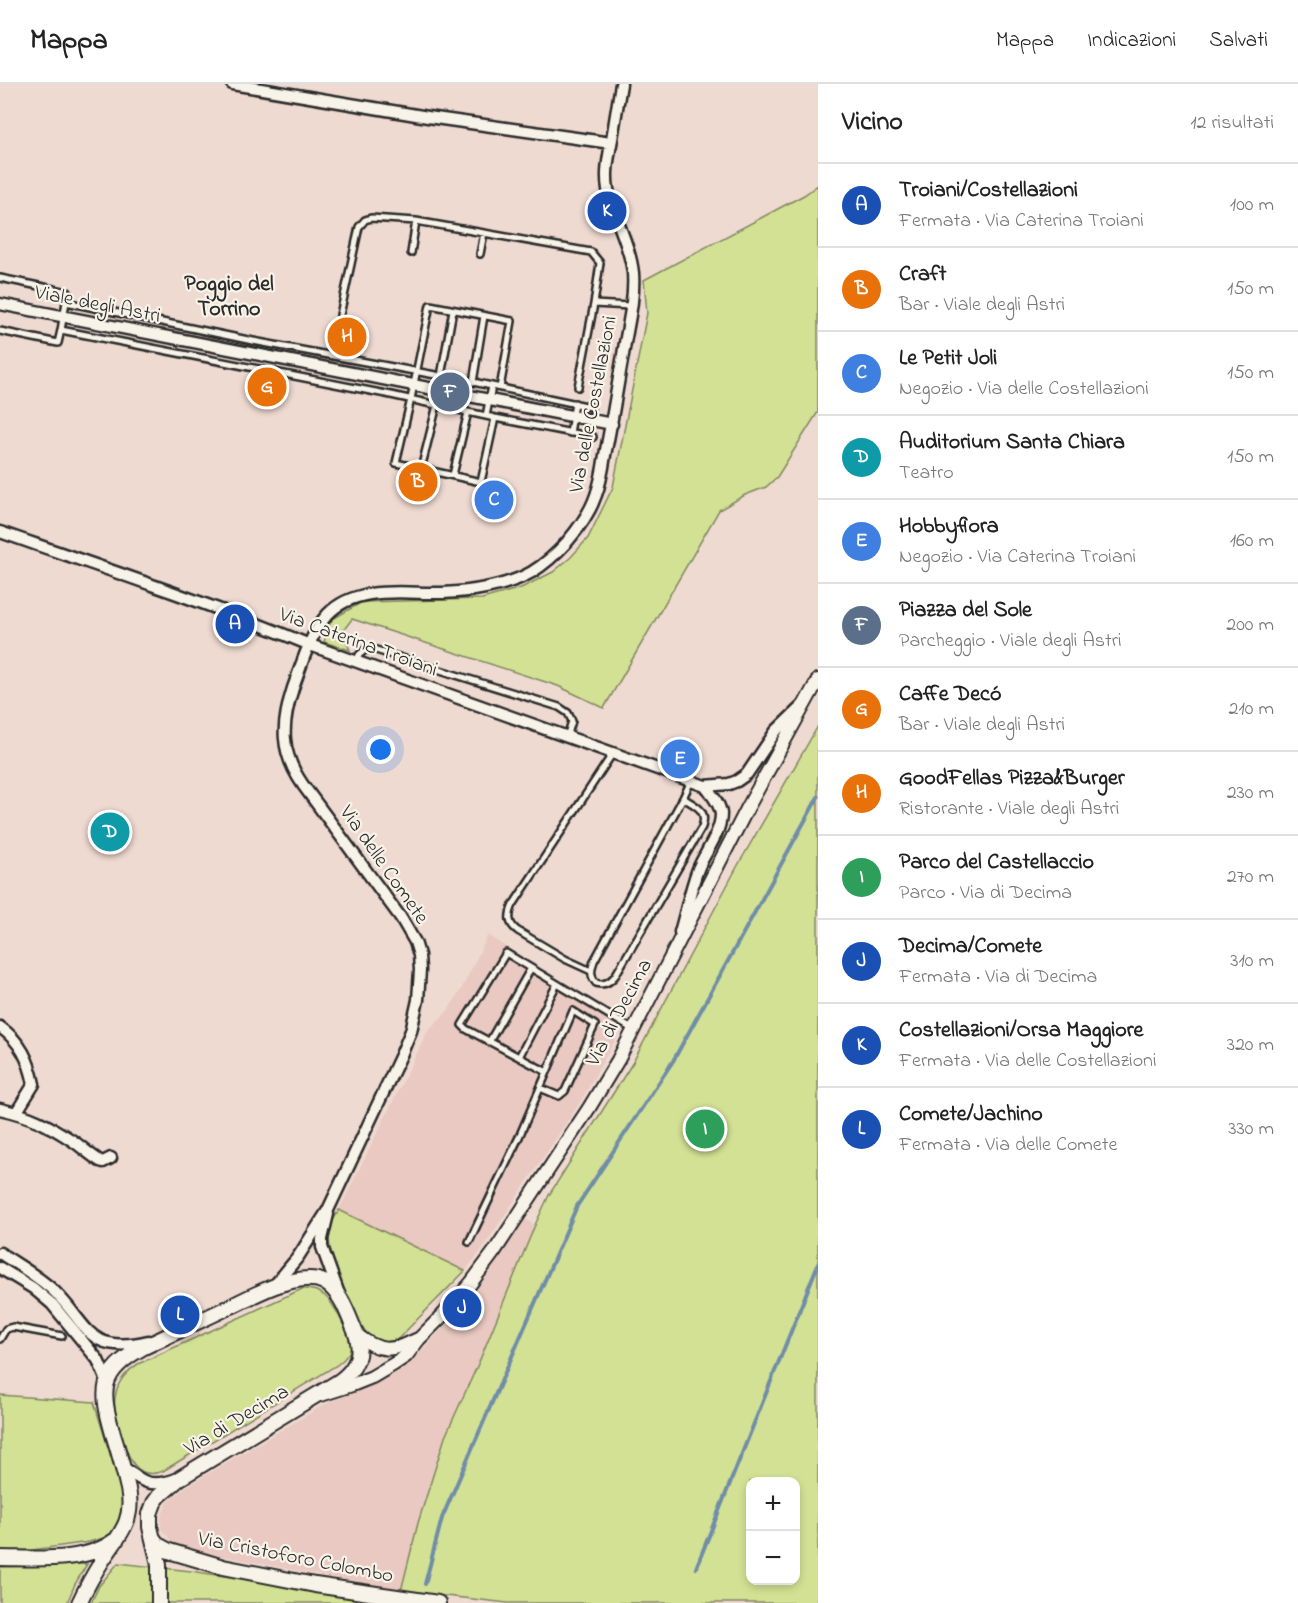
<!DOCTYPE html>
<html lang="it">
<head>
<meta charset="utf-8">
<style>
	body { margin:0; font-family:"Indie Flower",sans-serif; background:#f6f6f6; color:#222 }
	.controls { position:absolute; right:18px; bottom:18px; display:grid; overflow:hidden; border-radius:12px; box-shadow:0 3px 9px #0003 }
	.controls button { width:54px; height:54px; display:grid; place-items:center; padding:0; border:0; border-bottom:2px solid #e0e0e0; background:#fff; color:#222; font:30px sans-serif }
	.you { position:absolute; left:381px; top:666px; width:21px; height:21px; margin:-15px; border:4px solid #fff; border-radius:50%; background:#1a73e8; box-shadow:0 0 0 9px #1a73e833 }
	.badge { display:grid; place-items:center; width:39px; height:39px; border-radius:50%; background:#1a73e8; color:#fff; font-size:20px; font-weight:700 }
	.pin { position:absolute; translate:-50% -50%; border:3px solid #fff; box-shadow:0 2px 6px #0006 }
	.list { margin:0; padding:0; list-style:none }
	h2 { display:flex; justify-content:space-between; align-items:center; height:78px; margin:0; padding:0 24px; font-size:26px }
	h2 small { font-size:20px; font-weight:400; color:#767676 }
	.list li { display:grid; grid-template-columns:39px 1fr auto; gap:18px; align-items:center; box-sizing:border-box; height:84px; padding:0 24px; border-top:2px solid #e0e0e0 }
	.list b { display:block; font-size:22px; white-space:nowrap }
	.list p { margin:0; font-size:20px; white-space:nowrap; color:#767676 }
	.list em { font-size:20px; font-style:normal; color:#767676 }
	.map { position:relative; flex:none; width:818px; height:1519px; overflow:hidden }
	header { display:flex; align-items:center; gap:36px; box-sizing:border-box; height:84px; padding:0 30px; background:#fff; border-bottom:2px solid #e0e0e0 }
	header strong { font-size:28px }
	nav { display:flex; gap:33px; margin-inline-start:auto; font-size:21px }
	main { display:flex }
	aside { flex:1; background:#fff }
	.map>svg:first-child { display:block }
	.built { fill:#e9c9c1 }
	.green { fill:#d3e194; stroke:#7f8660; stroke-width:1.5; fill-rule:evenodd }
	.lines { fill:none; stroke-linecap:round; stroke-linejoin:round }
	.stream { stroke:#708da8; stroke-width:4 }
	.service-casing { stroke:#2b2b2b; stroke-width:10 }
	.minor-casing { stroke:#2b2b2b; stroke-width:15 }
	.tertiary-casing { stroke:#2b2b2b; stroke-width:16 }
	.secondary-casing { stroke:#2b2b2b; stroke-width:18 }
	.service { stroke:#f7f3e8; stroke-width:5 }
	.minor { stroke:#f7f3e8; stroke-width:10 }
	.tertiary { stroke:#f7f3e8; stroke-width:12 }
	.secondary { stroke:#f7f3e8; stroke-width:14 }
	.labels { text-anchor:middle; stroke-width:4.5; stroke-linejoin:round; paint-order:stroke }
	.street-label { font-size:21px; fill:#2b2b2b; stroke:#f7f3e8 }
	.neighbourhood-label { font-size:22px; font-weight:bold; fill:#2b2b2b; stroke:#f7f3e8 }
</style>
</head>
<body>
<header>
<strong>Mappa</strong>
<nav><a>Mappa</a><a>Indicazioni</a><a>Salvati</a></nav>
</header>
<main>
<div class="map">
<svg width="818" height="1519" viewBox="0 0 818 1519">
	<rect width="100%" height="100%" fill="#efdad1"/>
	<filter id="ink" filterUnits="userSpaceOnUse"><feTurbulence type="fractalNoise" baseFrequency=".0167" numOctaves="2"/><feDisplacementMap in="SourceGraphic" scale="12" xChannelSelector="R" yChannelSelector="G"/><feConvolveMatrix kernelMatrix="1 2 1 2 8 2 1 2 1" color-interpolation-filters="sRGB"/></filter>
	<g filter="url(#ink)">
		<path class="built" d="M488,851L612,929L608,942L616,947L617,953L579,1020L480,1168L465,1187L339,1126L429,945L447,928L461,906Z
			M525,1135L535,1141L479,1278L445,1353L418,1439L401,1507L177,1463L161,1445V1433L168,1418L184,1404L325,1320L345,1312L401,1287L432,1256L470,1212L490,1187Z"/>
		<path class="green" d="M818,101V328L777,393L766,403L745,411L719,426L604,624L558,602L352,535L342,548L350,566L324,558L331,536L362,518L482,515L521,504L553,488L571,473L588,454L613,403L647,229L644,196L804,111Z
			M818,642V1519H508L401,1507L418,1439L445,1353L479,1278L535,1141L549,1111L633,978L737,783ZM750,1398H796V1496H750Z
			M339,1126L465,1187L397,1256C389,1258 382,1259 374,1256C357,1247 325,1167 329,1147C330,1140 336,1132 339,1126Z
			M302,1205C322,1204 330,1215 339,1232C343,1240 348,1249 352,1258C352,1268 345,1275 337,1281L163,1387C135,1398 127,1370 121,1350C117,1337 112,1322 116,1309C118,1297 128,1286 138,1280Z
			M0,1311L94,1318L121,1406L123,1430L114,1446L107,1453L89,1458L32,1466L0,1467Z
			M118,1479L191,1487L395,1519H91L99,1502Z
			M87,1480L75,1500L67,1519H0V1483Z"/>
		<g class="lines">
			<path class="stream" d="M696,1484L818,1180
				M425,1500L442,1434L577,1122L673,977L818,713"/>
			<g class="service-casing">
				<path id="service" d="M411,169L416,137
					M480,170L484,149
					M0,194L68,208L66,218L253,257L473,298L591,323
					M340,231L359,143L365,136L371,134L416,137L591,168L600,179L594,220L630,222
					M61,246L66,218
					M0,247L58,259L61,246L391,311L495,334L593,353
					M441,292L453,226
					M473,298L484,232
					M578,303L594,220
					M486,332L492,302
					M495,334L481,398L396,379L411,315L430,221L512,237L500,304
					M570,349L575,319
					M421,385L437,321
					M453,391L468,328
					M356,577L359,571L365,566H376L559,623L568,629L572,637L567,653
					M683,714C696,722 708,726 702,743L615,892C610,898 604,902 596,899C590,892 591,885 594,877L683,714L691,697
					M591,887L565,875L518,847C508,840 508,832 513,821L613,669
					M489,958L531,884
					M519,973L557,900
					M540,1004L559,1012L565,1007L595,941L573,927L547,988
					M469,1158L519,1053L547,988L466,945L462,941L506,869L632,945
					M0,1255L6,1245L13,1243L62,1252"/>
			</g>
			<g class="minor-casing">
				<path id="minor" d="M232,0L428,33L611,59
					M0,220L612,340
					M0,448C104,484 208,519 310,561L705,702L729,700L737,697L747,690L776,647L802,622
					M680,848C686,828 690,806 698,785C705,768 721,749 721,730C720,719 711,710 705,702
					M0,943C21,958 29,976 34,1000L16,1029
					M0,1025C31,1032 47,1040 73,1057C82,1063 90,1071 100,1077L103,1078L111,1074
					M328,1130L322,1155V1163L339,1210
					M0,1169C18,1181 38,1192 54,1207C89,1241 87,1271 148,1257
					M0,1184L33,1204L52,1220L98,1276L107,1297
					M274,1202L298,1173L328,1126L401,971L411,947L418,916L420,886L419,871L415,858L401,834L303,701C280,668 281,641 293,604C302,580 310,549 328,530C357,500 406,510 443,509C470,508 508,502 532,488C545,480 557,469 567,458C579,444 590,429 596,411C601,398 603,384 605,371C612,338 617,304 623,271C627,244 635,216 633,189C630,160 613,133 608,105C605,88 609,71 612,55C615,36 618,18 621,0
					M123,1383C143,1399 151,1404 176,1395"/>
			</g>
			<g class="tertiary-casing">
				<path id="tertiary" d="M357,1251C380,1269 392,1268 418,1255
					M321,1311L352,1301L372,1293L394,1280L406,1272L419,1255L443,1231L471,1199L494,1168L589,1024L618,976L748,723L818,596"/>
			</g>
			<g class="secondary-casing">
				<path id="secondary" d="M153,1454L158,1461L169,1467L223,1483L315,1501L438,1519
					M0,1474C35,1474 85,1479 114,1457
					M79,1519C86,1504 93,1491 102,1477C118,1452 135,1438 128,1405C124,1387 119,1369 113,1350C101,1308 98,1288 142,1264C171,1250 200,1237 229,1223C244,1216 259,1208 275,1202C289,1197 310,1191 324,1198C341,1207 348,1231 355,1247C364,1269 356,1286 338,1298L180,1394L159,1412L154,1419L150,1430V1443L159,1480V1519"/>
			</g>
			<use href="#service" class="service"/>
			<use href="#minor" class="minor"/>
			<use href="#tertiary" class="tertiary"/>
			<use href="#secondary" class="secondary"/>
		</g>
	</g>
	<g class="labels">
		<g class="street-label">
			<text transform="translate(98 219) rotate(11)" y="7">Viale degli Astri</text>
			<text transform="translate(592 320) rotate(-79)" y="7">Via delle Costellazioni</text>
			<text transform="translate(359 557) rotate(20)" y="7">Via Caterina Troiani</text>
			<text transform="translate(385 780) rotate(55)" y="7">Via delle Comete</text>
			<text transform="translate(618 928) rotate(-62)" y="7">Via di Decima</text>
			<text transform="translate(236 1335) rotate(-31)" y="7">Via di Decima</text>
			<text transform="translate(296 1472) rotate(11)" y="7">Via Cristoforo Colombo</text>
		</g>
		<g class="neighbourhood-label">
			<text x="229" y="206">Poggio del<tspan x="229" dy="25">Torrino</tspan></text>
		</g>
	</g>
</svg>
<div class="controls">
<button>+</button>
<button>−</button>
</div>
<div class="you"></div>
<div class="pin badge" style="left:235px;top:540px;background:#1a4fb4">A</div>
<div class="pin badge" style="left:418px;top:398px;background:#e8710a">B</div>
<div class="pin badge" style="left:494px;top:416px;background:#3f7fe0">C</div>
<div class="pin badge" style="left:110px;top:748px;background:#0f9aa8">D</div>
<div class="pin badge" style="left:680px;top:675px;background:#3f7fe0">E</div>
<div class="pin badge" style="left:450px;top:308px;background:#5c6f8a">F</div>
<div class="pin badge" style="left:267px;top:303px;background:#e8710a">G</div>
<div class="pin badge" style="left:347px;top:253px;background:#e8710a">H</div>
<div class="pin badge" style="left:705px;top:1045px;background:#2e9e5b">I</div>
<div class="pin badge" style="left:462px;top:1224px;background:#1a4fb4">J</div>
<div class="pin badge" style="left:607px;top:127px;background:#1a4fb4">K</div>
<div class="pin badge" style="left:180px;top:1231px;background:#1a4fb4">L</div>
</div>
<aside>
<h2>Vicino<small>12 risultati</small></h2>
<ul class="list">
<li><span class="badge" style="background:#1a4fb4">A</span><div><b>Troiani/Costellazioni</b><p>Fermata · Via Caterina Troiani</p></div><em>100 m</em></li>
<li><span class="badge" style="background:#e8710a">B</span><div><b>Craft</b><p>Bar · Viale degli Astri</p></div><em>150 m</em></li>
<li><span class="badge" style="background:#3f7fe0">C</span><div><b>Le Petit Joli</b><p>Negozio · Via delle Costellazioni</p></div><em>150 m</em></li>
<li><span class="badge" style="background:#0f9aa8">D</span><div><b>Auditorium Santa Chiara</b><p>Teatro</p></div><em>150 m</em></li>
<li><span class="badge" style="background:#3f7fe0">E</span><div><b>Hobbyflora</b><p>Negozio · Via Caterina Troiani</p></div><em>160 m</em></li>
<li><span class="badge" style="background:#5c6f8a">F</span><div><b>Piazza del Sole</b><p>Parcheggio · Viale degli Astri</p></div><em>200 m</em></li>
<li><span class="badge" style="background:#e8710a">G</span><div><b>Caffe Decó</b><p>Bar · Viale degli Astri</p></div><em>210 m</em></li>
<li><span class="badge" style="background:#e8710a">H</span><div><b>GoodFellas Pizza&amp;Burger</b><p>Ristorante · Viale degli Astri</p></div><em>230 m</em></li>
<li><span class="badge" style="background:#2e9e5b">I</span><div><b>Parco del Castellaccio</b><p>Parco · Via di Decima</p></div><em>270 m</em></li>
<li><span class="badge" style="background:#1a4fb4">J</span><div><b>Decima/Comete</b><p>Fermata · Via di Decima</p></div><em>310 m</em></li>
<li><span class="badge" style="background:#1a4fb4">K</span><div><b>Costellazioni/Orsa Maggiore</b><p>Fermata · Via delle Costellazioni</p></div><em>320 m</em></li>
<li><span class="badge" style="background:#1a4fb4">L</span><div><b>Comete/Jachino</b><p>Fermata · Via delle Comete</p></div><em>330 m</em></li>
</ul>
</aside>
</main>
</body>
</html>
